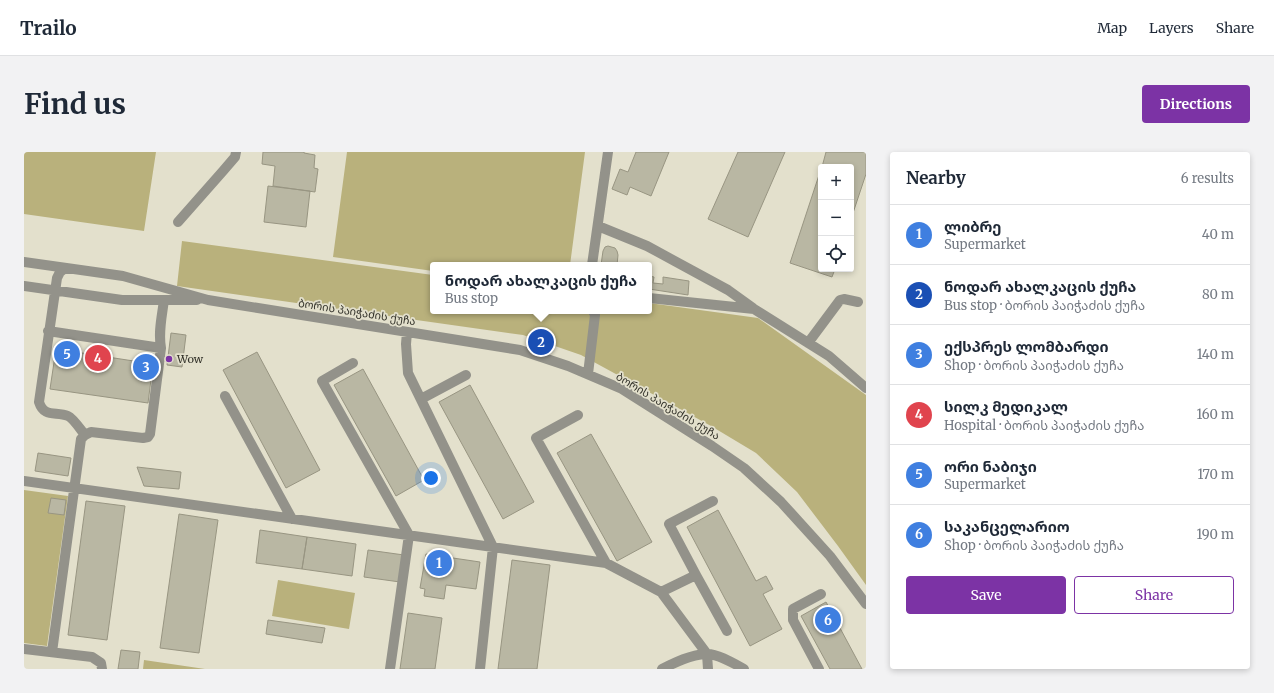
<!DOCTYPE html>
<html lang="en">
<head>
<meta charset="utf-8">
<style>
	body { margin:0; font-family:Merriweather,"Noto Sans Georgian",serif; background:#f2f2f3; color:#1f2937 }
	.controls { position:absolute; right:12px; top:12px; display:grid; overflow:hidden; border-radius:4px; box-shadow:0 2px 6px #0003 }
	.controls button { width:36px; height:36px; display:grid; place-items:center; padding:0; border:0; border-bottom:1px solid #e0e1e3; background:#fff; color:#1f2937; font:20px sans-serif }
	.you { position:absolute; left:407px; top:326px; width:14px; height:14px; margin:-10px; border:3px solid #fff; border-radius:50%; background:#1a73e8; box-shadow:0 0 0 6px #1a73e833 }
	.badge { display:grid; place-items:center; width:26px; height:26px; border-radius:50%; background:#7c33a5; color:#fff; font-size:13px; font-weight:700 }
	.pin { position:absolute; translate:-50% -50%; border:2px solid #fff; box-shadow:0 1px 4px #0006 }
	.popup { position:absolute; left:406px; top:110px; width:222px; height:52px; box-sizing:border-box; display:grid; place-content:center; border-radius:4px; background:#fff; filter:drop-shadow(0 1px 3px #0005); font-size:13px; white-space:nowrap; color:#747a83 }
	.popup b { font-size:15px; color:#1f2937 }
	.popup::after { content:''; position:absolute; left:50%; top:100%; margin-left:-8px; border:8px solid transparent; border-top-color:#fff }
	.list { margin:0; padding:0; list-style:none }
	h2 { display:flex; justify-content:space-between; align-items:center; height:52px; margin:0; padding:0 16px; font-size:17px }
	h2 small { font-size:13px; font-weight:400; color:#747a83 }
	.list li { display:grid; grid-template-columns:26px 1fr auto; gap:12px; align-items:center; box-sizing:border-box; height:60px; padding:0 16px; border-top:1px solid #e0e1e3 }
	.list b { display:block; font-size:15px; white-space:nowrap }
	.list p { margin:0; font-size:13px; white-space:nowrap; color:#747a83 }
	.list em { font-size:13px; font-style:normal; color:#747a83 }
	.actions { display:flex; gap:8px; padding:12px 16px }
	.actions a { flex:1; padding:9px 0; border:1px solid #7c33a5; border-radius:4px; text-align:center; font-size:14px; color:#7c33a5 }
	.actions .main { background:#7c33a5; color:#fff }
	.icon { flex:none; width:22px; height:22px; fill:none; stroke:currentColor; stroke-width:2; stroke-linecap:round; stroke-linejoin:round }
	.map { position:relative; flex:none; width:842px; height:517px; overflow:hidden; border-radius:4px }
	header { display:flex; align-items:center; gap:24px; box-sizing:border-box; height:56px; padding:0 20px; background:#fff; border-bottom:1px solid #e0e1e3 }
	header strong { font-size:19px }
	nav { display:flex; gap:22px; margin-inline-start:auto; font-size:14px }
	.intro { display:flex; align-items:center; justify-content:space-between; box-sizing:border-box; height:96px; padding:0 24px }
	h1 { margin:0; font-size:28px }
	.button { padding:10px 18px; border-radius:4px; background:#7c33a5; color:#fff; font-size:14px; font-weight:700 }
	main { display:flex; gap:24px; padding:0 24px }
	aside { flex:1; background:#fff; border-radius:4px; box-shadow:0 2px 6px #0003 }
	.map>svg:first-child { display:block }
	.green { fill:#b9b17c }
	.building { fill:#b9b7a3; stroke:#989582 }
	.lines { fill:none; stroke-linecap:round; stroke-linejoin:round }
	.minor { stroke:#93928a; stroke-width:10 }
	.poi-dot { fill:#7c33a5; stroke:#e3e0cc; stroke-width:1.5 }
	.labels { text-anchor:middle; stroke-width:3.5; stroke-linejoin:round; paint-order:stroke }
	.street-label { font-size:11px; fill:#33322a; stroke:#e3e0cc }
	.poi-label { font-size:11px; fill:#33322a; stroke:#e3e0cc; text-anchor:start }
</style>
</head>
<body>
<header>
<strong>Trailo</strong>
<nav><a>Map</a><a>Layers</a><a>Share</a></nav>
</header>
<div class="intro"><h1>Find us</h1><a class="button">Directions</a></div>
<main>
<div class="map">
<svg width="842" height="517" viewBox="0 0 842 517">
	<rect width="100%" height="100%" fill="#e3e0cc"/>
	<path class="green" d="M0,0H132L120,79L0,62Z
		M323,0H561L546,113H409V119L309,105Z
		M158,89L409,123V159H625V151L734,166L842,243V433L814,394L773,340L732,301L687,274L557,203L499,183L153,134Z
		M0,338L44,344L23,494L0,491Z
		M254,428L331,441L325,477L248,464Z
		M120,508L181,517H119Z"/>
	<path class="building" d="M239,0H280V1L291,3L290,16L294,17L291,40L249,34L251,14L238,12Z
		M612,0H645L627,44L606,35L603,43L588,37L596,17L604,20Z
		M714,0H761L724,85L684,67Z
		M802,0H842V22L827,67V15H798Z
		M797,17V117H811L808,125L766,111Z
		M244,34L286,39L282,75L240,70Z
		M584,94L591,96L593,99L594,103L593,113H577L579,99L581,95Z
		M625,124L630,125L629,131L639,132V125L665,129L664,143L625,137Z
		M147,181L162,183L158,215L143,213Z
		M32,197L129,212L124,251L26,237Z
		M233,200L296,318L262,336L199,218Z
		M339,217L400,328L372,344L310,233Z
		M446,233L510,350L479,367L415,250Z
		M567,282L628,390L593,409L533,301Z
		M14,301L47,306L44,324L11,319Z
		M113,315L157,320L155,337L120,334Z
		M27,346L42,348L40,363L24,361Z
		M62,349L101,354L83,488L44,483Z
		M694,358L732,429L742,424L749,437L739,442L758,477L726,494L663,375Z
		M155,362L194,368L175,501L136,496Z
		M236,378L283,385L278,417L232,411Z
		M283,385L332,392L328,424L278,417Z
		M344,398L380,403L376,430L340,425Z
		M402,402L456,410L452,437L422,433L420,447L400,444L401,437L396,436Z
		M488,408L526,413L513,517H474Z
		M802,450L838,517H806L777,464Z
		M384,461L418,466L411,517H376Z
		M244,468L301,476L298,491L242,482Z
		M97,498L116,500L114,517H94Z"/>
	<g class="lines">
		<path class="minor" d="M154,70L199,19L211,5L212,0
			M574,74L623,94L704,138L729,156
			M0,110L99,124L184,148L496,198L544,214L598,237L688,294L720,316L757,350L806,404L842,452
			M568,113L584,0
			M41,116L36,120L33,126L15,250C20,266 32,259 44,264C49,266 57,278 61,283
			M0,134L98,148H173
			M625,146L730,157L805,204L842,236
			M24,179L137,196
			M383,180L382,192L384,221L469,395L456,517
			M784,191L816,148L820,147L834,150
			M329,211L298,229L385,383L366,517
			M564,222L571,163L569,159
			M201,244L268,367
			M397,247L442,223
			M554,263L512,286L582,411
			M0,329L582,411L637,440L683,502L684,517
			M689,349L645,372L672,423L703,479
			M637,440L672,423
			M0,497L68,505L77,511L78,517
			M28,500L57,287L61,283L67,280L119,286L124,285L126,282L137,196C134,180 138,164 140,148
			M638,517C652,510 666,503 682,502C693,501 711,512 720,517
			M795,517L769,468V457L797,442"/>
	</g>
	<circle class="poi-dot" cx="145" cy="207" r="4"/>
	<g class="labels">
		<g class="street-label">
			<text transform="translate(333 160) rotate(9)" y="4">ბორის პაიჭაძის ქუჩა</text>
			<text transform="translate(644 254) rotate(31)" y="4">ბორის პაიჭაძის ქუჩა</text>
		</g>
		<g class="poi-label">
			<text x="153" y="211">Wow</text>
		</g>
	</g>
</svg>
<div class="controls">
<button>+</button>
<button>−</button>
<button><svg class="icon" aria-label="locate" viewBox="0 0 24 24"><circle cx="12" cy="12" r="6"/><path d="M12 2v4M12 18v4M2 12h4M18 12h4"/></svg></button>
</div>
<div class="you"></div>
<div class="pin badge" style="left:415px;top:411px;background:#3f7fe0">1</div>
<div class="pin badge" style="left:517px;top:190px;background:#1a4fb4">2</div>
<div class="popup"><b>ნოდარ ახალკაცის ქუჩა</b>Bus stop</div>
<div class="pin badge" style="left:122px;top:215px;background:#3f7fe0">3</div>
<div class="pin badge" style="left:74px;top:206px;background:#e0444e">4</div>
<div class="pin badge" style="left:43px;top:202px;background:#3f7fe0">5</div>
<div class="pin badge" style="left:804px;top:468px;background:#3f7fe0">6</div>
</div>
<aside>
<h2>Nearby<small>6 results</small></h2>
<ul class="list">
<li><span class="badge" style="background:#3f7fe0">1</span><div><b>ლიბრე</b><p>Supermarket</p></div><em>40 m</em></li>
<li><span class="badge" style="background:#1a4fb4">2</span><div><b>ნოდარ ახალკაცის ქუჩა</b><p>Bus stop · ბორის პაიჭაძის ქუჩა</p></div><em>80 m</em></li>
<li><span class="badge" style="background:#3f7fe0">3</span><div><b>ექსპრეს ლომბარდი</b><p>Shop · ბორის პაიჭაძის ქუჩა</p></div><em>140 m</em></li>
<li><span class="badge" style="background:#e0444e">4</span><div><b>სილკ მედიკალ</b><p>Hospital · ბორის პაიჭაძის ქუჩა</p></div><em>160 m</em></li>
<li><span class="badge" style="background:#3f7fe0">5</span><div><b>ორი ნაბიჯი</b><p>Supermarket</p></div><em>170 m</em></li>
<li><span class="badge" style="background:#3f7fe0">6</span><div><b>საკანცელარიო</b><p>Shop · ბორის პაიჭაძის ქუჩა</p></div><em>190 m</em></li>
</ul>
<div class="actions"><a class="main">Save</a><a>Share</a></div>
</aside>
</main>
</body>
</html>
